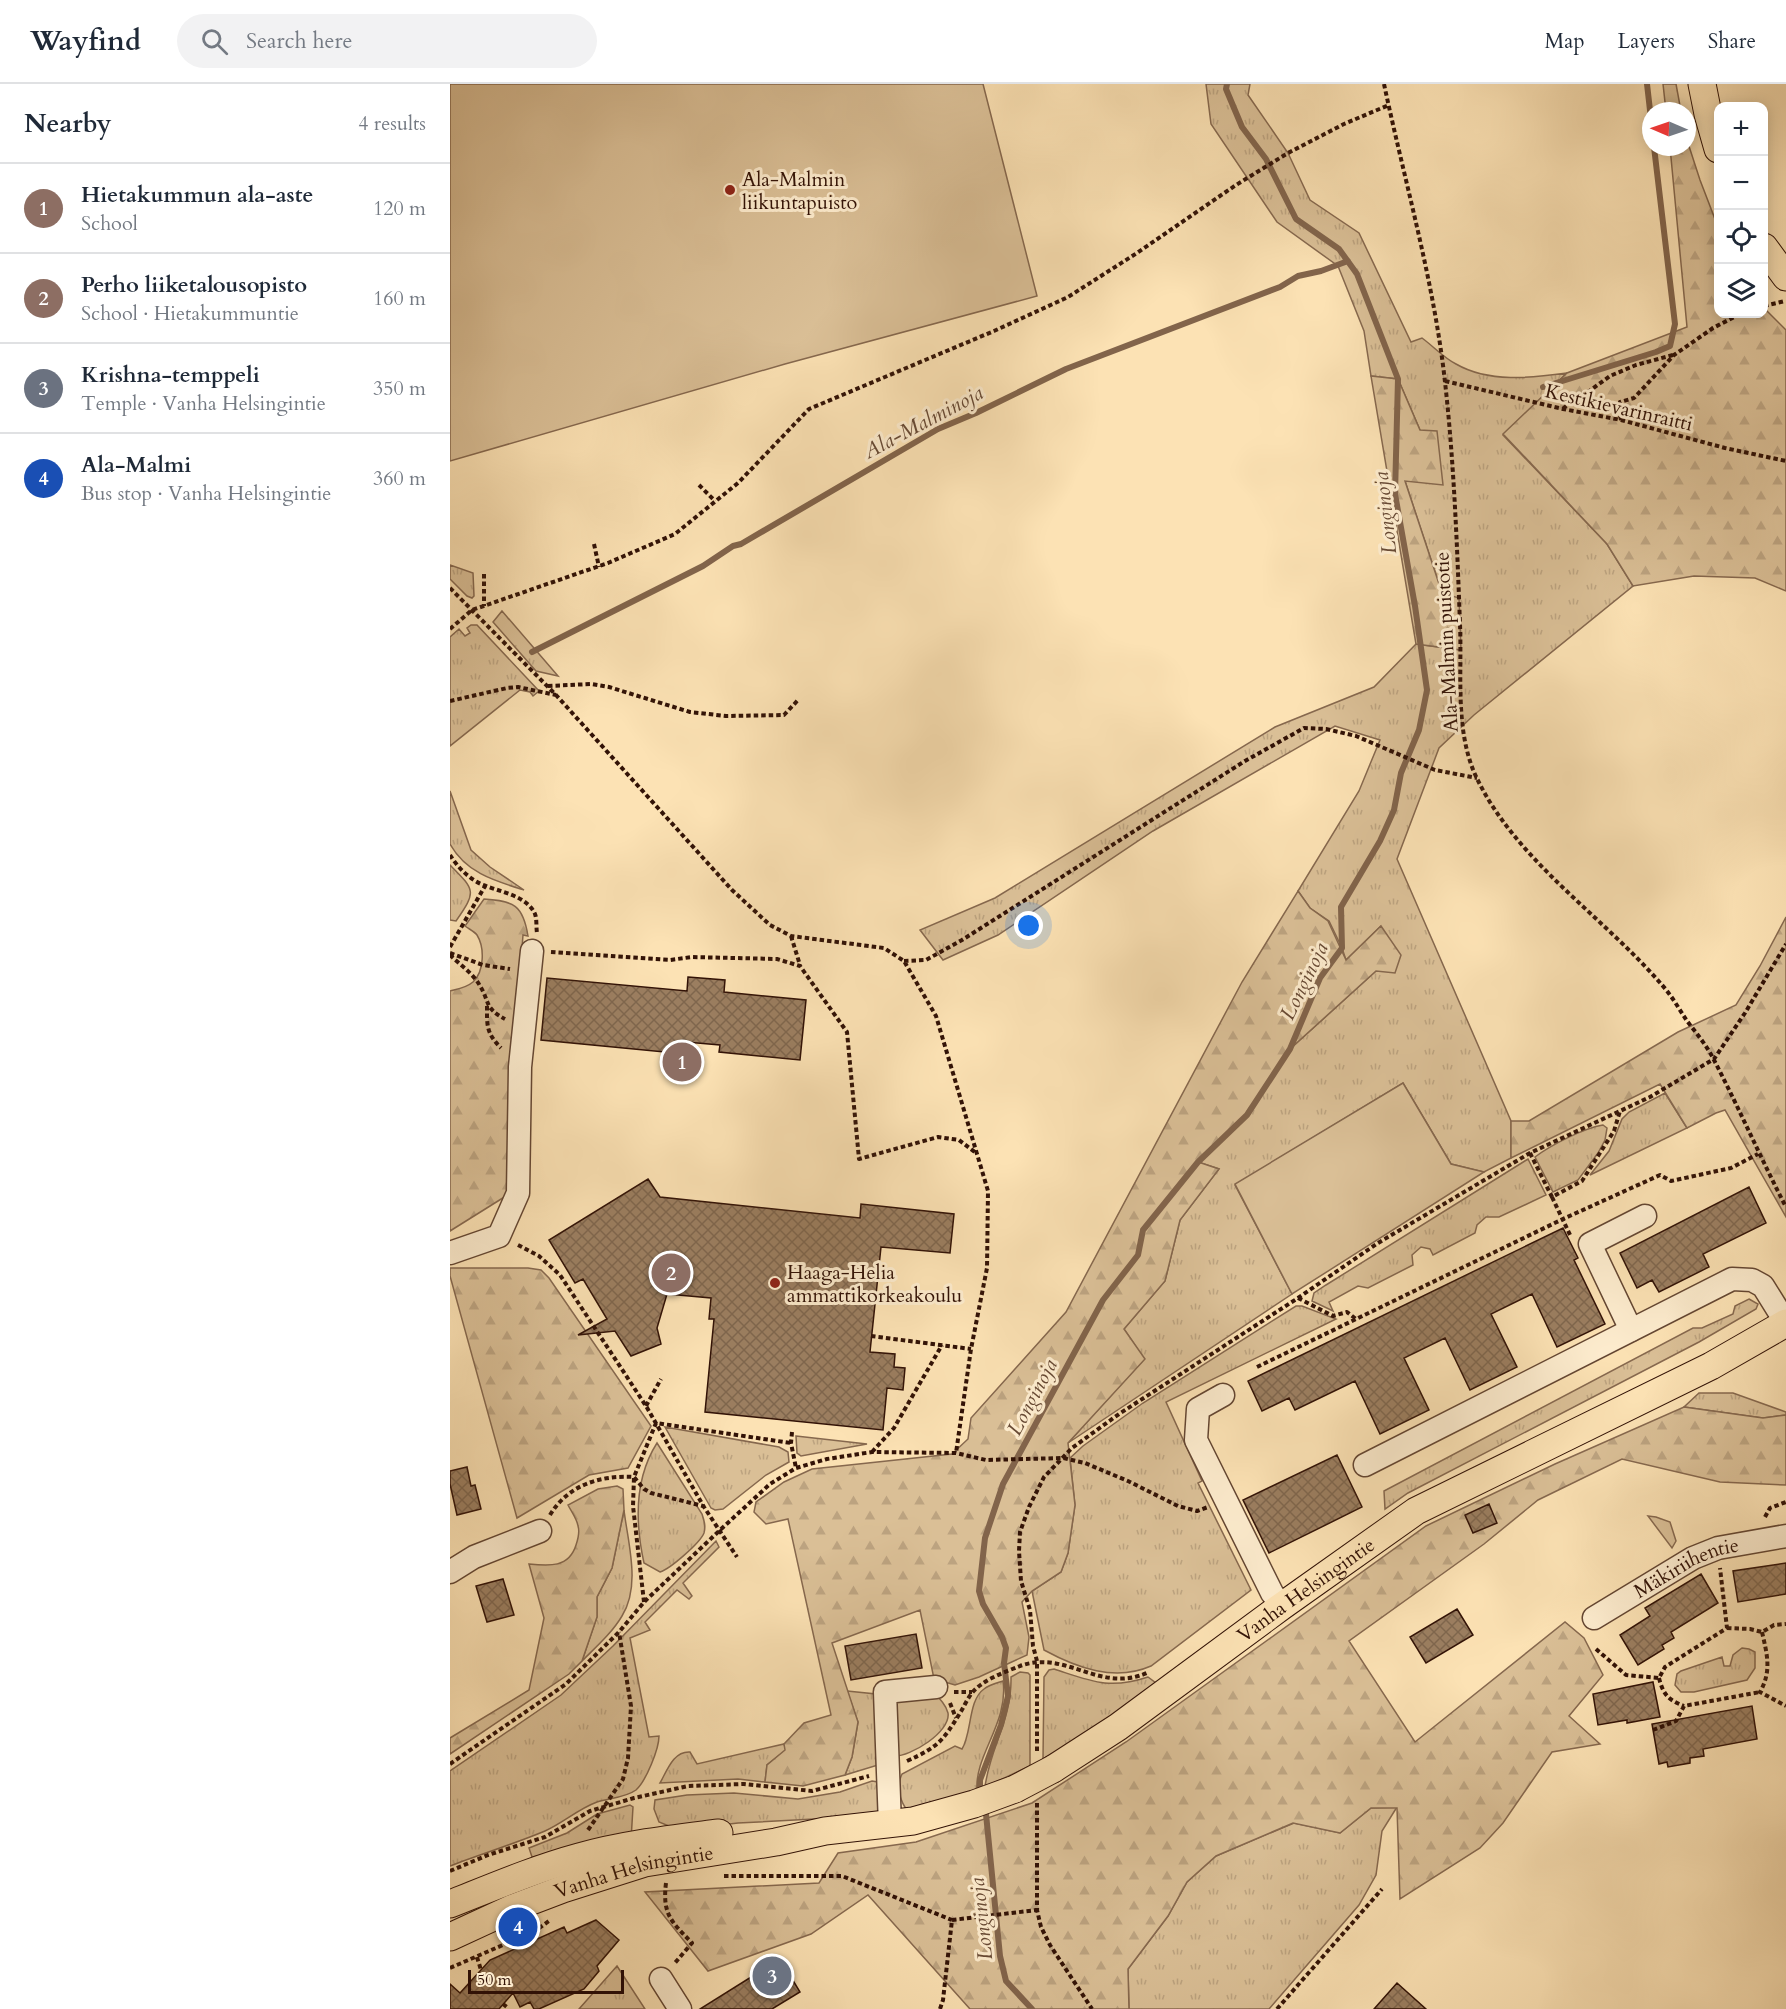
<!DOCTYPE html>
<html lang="en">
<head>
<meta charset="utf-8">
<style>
	body { margin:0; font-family:Cardo,serif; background:#f2f2f3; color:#1f2937 }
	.controls { position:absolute; right:18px; top:18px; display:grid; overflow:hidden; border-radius:12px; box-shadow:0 3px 15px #0003 }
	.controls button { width:54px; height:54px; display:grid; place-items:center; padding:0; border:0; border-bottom:2px solid #e0e1e3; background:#fff; color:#1f2937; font:30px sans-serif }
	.compass { position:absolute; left:1192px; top:18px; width:54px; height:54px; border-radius:50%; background:#fff; box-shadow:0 3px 15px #0003; rotate:272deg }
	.scale { position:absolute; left:18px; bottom:15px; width:156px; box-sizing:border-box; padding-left:6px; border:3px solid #321206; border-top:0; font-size:16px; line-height:21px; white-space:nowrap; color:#321206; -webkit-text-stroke:4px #fdecce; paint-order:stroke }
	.you { position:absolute; left:579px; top:842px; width:21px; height:21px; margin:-15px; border:4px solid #fff; border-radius:50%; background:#1a73e8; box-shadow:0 0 0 9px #1a73e833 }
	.badge { display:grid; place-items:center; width:39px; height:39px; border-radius:50%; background:#8f2418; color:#fff; font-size:20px; font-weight:700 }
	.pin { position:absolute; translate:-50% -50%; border:3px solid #fff; box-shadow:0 2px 6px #0006 }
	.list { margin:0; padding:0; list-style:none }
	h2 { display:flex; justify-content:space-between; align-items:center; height:78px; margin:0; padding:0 24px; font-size:26px }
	h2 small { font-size:20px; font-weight:400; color:#747a83 }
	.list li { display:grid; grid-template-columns:39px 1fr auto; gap:18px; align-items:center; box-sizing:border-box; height:90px; padding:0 24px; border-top:2px solid #e0e1e3 }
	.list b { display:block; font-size:22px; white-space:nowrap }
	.list p { margin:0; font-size:20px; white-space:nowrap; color:#747a83 }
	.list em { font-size:20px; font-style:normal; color:#747a83 }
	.icon { flex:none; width:33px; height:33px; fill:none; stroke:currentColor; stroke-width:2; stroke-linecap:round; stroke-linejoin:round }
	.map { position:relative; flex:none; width:1336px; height:1925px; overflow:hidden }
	header { display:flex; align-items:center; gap:36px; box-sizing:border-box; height:84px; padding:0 30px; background:#fff; border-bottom:2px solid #e0e1e3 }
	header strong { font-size:28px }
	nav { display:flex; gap:33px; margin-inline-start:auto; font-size:21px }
	.search { width:420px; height:54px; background:#f2f2f3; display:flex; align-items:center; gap:15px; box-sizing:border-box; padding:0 21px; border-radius:33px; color:#747a83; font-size:22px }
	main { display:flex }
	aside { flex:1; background:#fff }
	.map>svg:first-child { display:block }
	.grass { fill:url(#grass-tufts); stroke:#86684e; stroke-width:1.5 }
	.forest { fill:url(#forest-firs); stroke:#86684e; stroke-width:1.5 }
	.pitch { fill:#dabf96; stroke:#86684e; stroke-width:1.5 }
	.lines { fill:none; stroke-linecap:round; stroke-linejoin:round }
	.stream { stroke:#82644b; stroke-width:6 }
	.building { fill:url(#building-cross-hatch); stroke:#321206; stroke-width:1.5 }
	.minor-casing { stroke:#644632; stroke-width:25 }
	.major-casing { stroke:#321206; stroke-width:29 }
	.path { stroke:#321206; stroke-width:4; stroke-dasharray:4.5 3; stroke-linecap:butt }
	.minor { stroke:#fdecce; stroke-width:22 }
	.major { stroke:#fce2b4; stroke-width:27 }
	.major-bridge-casing { stroke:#321206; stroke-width:29; stroke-linecap:butt }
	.major-bridge { stroke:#fce2b4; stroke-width:27 }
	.poi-dot { fill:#8f2418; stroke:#fdecce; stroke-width:2 }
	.labels { text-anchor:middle; stroke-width:6; stroke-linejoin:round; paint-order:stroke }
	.poi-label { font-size:20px; fill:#321206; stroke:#fdecce; text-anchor:start }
	.street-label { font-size:20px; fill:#321206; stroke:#fdecce }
	.water-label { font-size:21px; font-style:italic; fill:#674934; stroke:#fdecce }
</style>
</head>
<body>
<header>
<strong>Wayfind</strong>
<div class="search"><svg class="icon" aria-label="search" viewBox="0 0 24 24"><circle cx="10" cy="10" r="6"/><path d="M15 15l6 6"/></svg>Search here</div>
<nav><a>Map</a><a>Layers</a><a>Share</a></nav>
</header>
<main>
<aside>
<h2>Nearby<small>4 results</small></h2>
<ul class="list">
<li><span class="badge" style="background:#8d6e63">1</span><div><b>Hietakummun ala-aste</b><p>School</p></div><em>120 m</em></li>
<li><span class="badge" style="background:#8d6e63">2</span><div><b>Perho liiketalousopisto</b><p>School · Hietakummuntie</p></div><em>160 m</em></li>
<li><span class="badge" style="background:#6b7280">3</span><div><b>Krishna-temppeli</b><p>Temple · Vanha Helsingintie</p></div><em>350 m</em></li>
<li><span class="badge" style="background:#1a4fb4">4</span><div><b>Ala-Malmi</b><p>Bus stop · Vanha Helsingintie</p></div><em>360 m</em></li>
</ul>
</aside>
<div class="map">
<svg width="1336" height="1925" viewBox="0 0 1336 1925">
	<defs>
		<pattern id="grass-tufts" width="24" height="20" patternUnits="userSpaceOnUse" patternTransform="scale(1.5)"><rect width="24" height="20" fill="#dabf96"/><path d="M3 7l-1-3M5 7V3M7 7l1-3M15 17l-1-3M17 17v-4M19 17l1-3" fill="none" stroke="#bca380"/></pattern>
		<pattern id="forest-firs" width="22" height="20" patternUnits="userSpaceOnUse" patternTransform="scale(1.5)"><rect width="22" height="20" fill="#dabf96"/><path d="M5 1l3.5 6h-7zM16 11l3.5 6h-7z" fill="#bca380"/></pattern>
		<pattern id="building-cross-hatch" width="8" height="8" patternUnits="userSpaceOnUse" patternTransform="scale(1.5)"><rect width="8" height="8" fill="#9b7e60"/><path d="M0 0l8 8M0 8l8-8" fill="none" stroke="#7f664d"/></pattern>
	</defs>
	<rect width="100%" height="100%" fill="#fce2b4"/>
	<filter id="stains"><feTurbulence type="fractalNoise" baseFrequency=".00333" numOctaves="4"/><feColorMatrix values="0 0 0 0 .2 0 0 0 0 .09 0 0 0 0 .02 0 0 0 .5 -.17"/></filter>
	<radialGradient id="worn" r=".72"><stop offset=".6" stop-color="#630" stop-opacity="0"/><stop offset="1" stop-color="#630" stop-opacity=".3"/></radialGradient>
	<path class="grass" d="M756,0H800L798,11L838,69L860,116L909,149L961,258L972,254C983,262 994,274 1006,280C1039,299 1081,294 1117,289L1053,351L1157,460L1183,502L1024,631L989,664L947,775L1061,1037V1074L1034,1088L1001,1080L953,999L785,1101L842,1210L618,1359L694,1275L674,1245L715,1197L730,1136L769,1085L748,1078L797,1031L840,965L926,887L930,843L896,876L892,864L879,837L860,824L848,807L909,707L930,656L885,642L703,747L548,851L493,876L470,846L545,814L825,643L924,603L966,560L1011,566L955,397L970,346L948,295L921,292L914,247L888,182L827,138L761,40Z
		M1213,0H1226L1231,27H1216Z
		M0,481L23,489L24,512L22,514L17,512L0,495Z
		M52,527L108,592L86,587L43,538Z
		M21,541H27L89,607L83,612L80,608L70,606L0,662V553L9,545L15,552L20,549L17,544Z
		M0,707L21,766L40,783L74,806C45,797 16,789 0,760Z
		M0,781C25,806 27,807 6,837L0,836Z
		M1215,1009L1237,1044L1140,1091L1159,1067L1172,1035L1179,1028Z
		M1153,1041L1157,1044L1155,1056L1148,1069L1128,1096L1103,1108L1085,1073C1101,1061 1134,1044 1153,1041Z
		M1078,1075L1096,1111L1049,1133H1036L1027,1141L1025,1149L983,1171L980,1165L971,1163L962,1171L963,1181L918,1204L908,1202L879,1218L883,1227L862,1217L864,1209L876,1201Z
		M1299,1215L1308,1220L1306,1225L1249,1258L958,1409L935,1425L934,1407L1243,1244H1252L1283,1230L1285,1222Z
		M846,1222H852L886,1235L716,1318L752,1397L748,1399L801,1506L701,1582C665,1598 627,1584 594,1566L582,1507L611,1488L618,1469L625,1421L620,1374L633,1362L693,1319Z
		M1249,1309H1283L1336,1328V1331L1313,1334L1234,1323Z
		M215,1343L329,1363L338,1368L339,1378L316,1391L273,1425L265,1426L261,1424L257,1417Z
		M346,1352L417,1360L351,1372L347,1369Z
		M207,1359L252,1430C254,1436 256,1442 254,1449C250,1459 220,1485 210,1488L194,1479C185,1438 184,1395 207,1359Z
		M174,1426C178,1460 191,1501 172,1532C162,1549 146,1563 132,1577L147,1533V1513L162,1484Z
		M1198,1432L1206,1433L1220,1438L1226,1457L1222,1464Z
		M266,1457L269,1463L233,1499L242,1512L239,1515L227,1506L195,1538L200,1546L180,1554L199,1653L209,1652C209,1665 196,1697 186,1706C175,1714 159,1714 147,1718C128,1725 113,1739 95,1747C64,1760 31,1770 0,1782V1687L111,1611L163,1562Z
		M1292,1564L1299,1565L1305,1568V1584L1297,1596L1244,1608H1231L1225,1601L1227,1590L1231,1587L1272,1573L1274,1582H1280L1283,1571Z
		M604,1585C641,1597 659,1606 698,1593L706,1599C669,1627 633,1654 593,1675L594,1593L599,1586Z
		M570,1588L578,1589L580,1591V1682L535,1703C540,1663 562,1636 561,1593Z
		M553,1597C559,1639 524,1671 527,1707L456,1725C449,1714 446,1703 452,1690L505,1662L512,1665C522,1649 518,1616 534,1605C539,1601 547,1599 553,1597Z
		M397,1607L426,1610L428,1681L395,1691L402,1673L408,1638Z
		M484,1609C490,1615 496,1621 498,1629C501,1648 460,1673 444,1672L443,1623L448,1614Z
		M334,1660L336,1666L317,1681L315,1698L288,1695L210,1699C217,1687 223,1667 240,1668L247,1680Z
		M422,1697L428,1698L434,1702L428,1729L383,1734L288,1739L236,1745H226L209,1738L204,1725L205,1716L237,1711L284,1709L348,1715L390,1708Z
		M180,1721L183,1723L181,1756L82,1773L79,1764L117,1749L147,1730Z
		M947,1723L932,1747L926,1791L909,1821L819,1925H679L678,1885L718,1832L737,1798L766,1772L844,1739L890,1749L921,1724Z
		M167,1882L195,1925H129Z"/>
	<path class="forest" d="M1237,56L1250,96L1268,143V230H1314V224L1336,246V507L1305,494L1244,492L1183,502L1157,460L1053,350L1117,289L1237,243L1220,63H1237Z
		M921,292L948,295L970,346L987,347L993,401L955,397L992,509L1009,514L1011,566L966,560Z
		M848,807L860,824L878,837L896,876L931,842L951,871L945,889L926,887L840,965L797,1031L748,1078L769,1085L730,1136L715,1197L674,1245L695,1275L618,1359L625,1421L618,1469L611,1488L582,1507L572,1518L579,1553L577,1571L529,1593L505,1601L484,1595L470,1526L382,1559L408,1638L402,1673L395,1691L353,1702L315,1698L317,1681L335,1666L334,1660L354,1639L381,1631L338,1435L316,1440L304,1428L306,1418L334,1398L362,1385L502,1370L518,1355L521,1334L616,1228L792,898Z
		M34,815C64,817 73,821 78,852L73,851L61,1009L64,1107L0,1147V907C8,905 16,904 23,898C34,888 35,864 27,851C25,848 19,845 15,842Z
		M1336,833V1133L1275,1026L1266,1029L1237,1044L1210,1000L1061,1074V1037H1079L1228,948L1286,921L1310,882Z
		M0,1184H78L91,1186L99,1194L201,1342L178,1384L139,1391L67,1434L0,1192Z
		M1234,1323L1313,1334L1336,1331V1401L1270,1398L1172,1375L1088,1416L1034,1460L899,1557L965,1658L1115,1538L1134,1554L1153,1591L1119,1632L1150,1660L1102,1668L1053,1739L1030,1764L950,1815L947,1724H921L890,1749L843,1739L766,1772L737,1798L718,1832L678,1885L679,1925H520L418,1811L361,1850L258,1887L195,1808L369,1799L388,1769L466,1758L582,1719L676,1658L976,1442L1105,1380Z
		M167,1402L173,1405L174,1426L162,1484L147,1513V1533L132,1577L119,1590L0,1670V1654L79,1606L94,1534L79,1480C99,1482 119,1484 126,1461C128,1455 130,1448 128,1442C127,1435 121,1427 118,1421L148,1405Z"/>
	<path class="pitch" d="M0,0H533L587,212L335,280L0,377Z
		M953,999L1001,1080L1034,1088L842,1210L785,1100Z"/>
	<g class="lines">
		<path class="stream" d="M1197,0L1201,35
			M1093,303L1206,268L1220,262L1225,240L1204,63
			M82,568L253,482L283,462L291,460L488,345L526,329L616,285L830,203L848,192L871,187L898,177
			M530,1705V1696L551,1641L558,1612L554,1579L556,1564L552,1553L533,1520L529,1507L535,1454L553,1400L653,1216L688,1171L693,1146L748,1078L797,1031L840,965L870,894L892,864L891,823L930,757L944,726L951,689L969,646L977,606L965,522L945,410L948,295L907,190L889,165L846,135L816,75L792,43L776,5L777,0
			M536,1730L550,1872L556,1897L582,1925"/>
	</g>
	<path class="building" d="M238,893L275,896L274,908L356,916L350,976L269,968L270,961L236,958L235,970L91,956L97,894L237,907Z
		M198,1095L210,1113L410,1134L411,1120L504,1130L500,1169L431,1163L420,1268L445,1270L444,1283L455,1284L453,1306L437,1304L433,1346L255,1328L264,1235H259L261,1214L217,1210L207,1244L211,1260L181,1272L165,1247L128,1251L157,1235L133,1195L125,1199L99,1156Z
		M1299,1103L1316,1139L1253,1170L1259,1183L1209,1208L1202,1196L1187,1204L1170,1169Z
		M1113,1144L1128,1174L1124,1176L1155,1240L1107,1263L1082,1210L1041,1230L1067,1283L1020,1306L995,1254L954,1274L979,1326L930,1350L905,1297L845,1326L839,1314L812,1327L798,1297Z
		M887,1371L912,1423L819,1469L793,1416Z
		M17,1383L21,1402L25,1401L31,1425L7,1431L0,1400V1387Z
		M1039,1420L1047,1439L1023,1449L1015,1431Z
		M1336,1479V1510L1288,1518L1283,1487Z
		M1251,1490L1268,1519L1221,1548L1224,1554L1212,1561L1214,1565L1188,1581L1170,1551L1200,1532L1195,1524Z
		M53,1495L64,1531L37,1538L26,1502Z
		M1007,1525L1023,1551L976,1579L960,1553Z
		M466,1550L472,1584L401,1596L395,1562Z
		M1203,1598L1210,1633L1177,1639V1636L1148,1641L1143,1610Z
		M1302,1622L1307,1655L1253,1665L1254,1672L1240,1674V1679L1218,1683L1217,1678L1209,1680L1202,1640Z
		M146,1836L169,1856L147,1882L149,1887L134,1905L89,1925H84L80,1918L70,1923L63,1909L49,1925H0V1900L10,1909L40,1876L114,1843L117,1849Z
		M330,1875L350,1908L322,1925H250Z
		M947,1899L976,1925H924Z"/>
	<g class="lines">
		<g class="minor-casing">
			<g id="minor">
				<path d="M0,1169L49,1152L68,1109L70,983L82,867"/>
				<path d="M1181,1246L1140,1160L1195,1132"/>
				<path d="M773,1311L748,1325L746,1356L822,1509L832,1522"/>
				<path d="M915,1381L1282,1195L1302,1196L1313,1202L1336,1239"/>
				<path d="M0,1488L24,1473L90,1447"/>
				<path id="s1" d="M1144,1534L1243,1474L1268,1464L1336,1452"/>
				<path d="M440,1741L435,1608L486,1603"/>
				<path d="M211,1895L230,1925"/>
			</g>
		</g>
		<g class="major-casing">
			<g id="major">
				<path d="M1252,0L1258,30L1268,65"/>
				<path d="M1314,163L1336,193"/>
				<path id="s2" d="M603,1685L668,1643L832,1522L966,1427L1261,1282L1336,1239"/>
				<path d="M0,1820C43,1803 85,1785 129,1773C175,1760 222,1755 269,1749"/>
				<path id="s3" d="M0,1853L63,1824L113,1805L195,1779L326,1758L375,1747L463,1737L524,1720L565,1705"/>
			</g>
		</g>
		<path class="path" d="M934,0C955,99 984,198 995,298C1004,378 1007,460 1010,540C1012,589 1005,642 1024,688C1062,774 1152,831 1212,901C1222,912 1229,925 1237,937C1247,950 1258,963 1265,978C1290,1026 1311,1075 1336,1123
			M1314,222L1335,217
			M995,297L1113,325L1171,336L1275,364L1336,377
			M1113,325L1125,313L1138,308L1160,292L1186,281L1223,271
			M1171,336L1169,327L1170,318L1184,314L1224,271L1263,244L1290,230
			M249,401L265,417
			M144,460L149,483
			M34,490V522
			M0,504L106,611L282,806L320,841L341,852L434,864L454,877L486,932L538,1107L537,1184L521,1265L506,1369
			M0,545L22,526L158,479L225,450L288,399L359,325L544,247L618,213L687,169L786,101L838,69L894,40L939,21
			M98,602L141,600L159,603L240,628L276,632L334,631L349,615
			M0,617L57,604L68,603L106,611
			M0,771C8,784 21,797 36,802C51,808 77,812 85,830C87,835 86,843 87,849
			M341,852L350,881
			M0,863L35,802
			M101,868L220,876L242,873L327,875L350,882L397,948L409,1075L488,1053L509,1056L526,1069
			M0,869L33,881L60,885
			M0,871C9,880 24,890 30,902C40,918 34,924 55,935
			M454,877L476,876L512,856L795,677L854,644L876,645L906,652L985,686L1027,694
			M37,922C37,941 36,949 51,964
			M1080,1069L1102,1113L1132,1097L1164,1047L1170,1027
			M1102,1113L1121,1153
			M68,1161L89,1172L110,1191L196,1322L254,1423L287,1473
			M848,1214L883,1232L897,1228L906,1235
			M421,1252L521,1265
			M807,1283L1113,1135L1210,1091L1221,1097L1281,1084L1308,1070
			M196,1322L211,1295
			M342,1348L341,1359L346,1384
			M422,1368L444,1344L492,1261
			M100,1431C118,1401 150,1391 184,1393L194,1405L201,1409L253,1422
			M1315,1433L1320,1424L1336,1418
			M194,1518L183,1422L184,1393L206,1339L341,1359
			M1277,1544L1300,1545L1312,1548L1324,1541L1336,1540
			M1312,1548C1317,1570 1322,1587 1310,1608L1336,1622
			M1146,1565L1176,1591L1209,1594L1215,1583L1277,1544L1270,1484
			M1209,1594C1213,1610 1218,1616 1234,1622
			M504,1608H522
			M500,1619L506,1634
			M1203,1646L1226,1637L1234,1622L1310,1608
			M587,1667V1577L583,1562L580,1526L571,1497L569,1467L570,1448L579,1423L594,1393L622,1364L669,1330L848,1214L928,1159L1080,1069L1200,1013L1264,975L1295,929L1336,860
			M457,1677C488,1663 493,1657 510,1629C514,1623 517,1615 522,1609C532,1596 555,1588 570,1582C617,1565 650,1611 699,1588
			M0,1680L116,1600L169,1548L194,1518L269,1447L320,1400L346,1384L377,1375L422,1368L506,1369L536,1376L613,1374L635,1379L678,1397L728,1422L747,1427L758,1423
			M587,1719V1826L591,1843L600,1861L642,1925
			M138,1746L173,1695L178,1674L181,1622L169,1548
			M0,1787L38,1771L95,1753L140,1727L184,1714L238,1702L294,1700L362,1707L419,1692
			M274,1792H392L502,1836
			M216,1799C212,1831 222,1838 242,1859L224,1880
			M27,1873L31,1886
			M0,1884L85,1847L99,1837
			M53,1920L58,1924
			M490,1925L493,1916L502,1836L587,1826
			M827,1925L932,1805"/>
		<use href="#minor" class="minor"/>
		<use href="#major" class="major"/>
		<g class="major-bridge-casing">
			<path id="major-bridge" d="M565,1705L603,1685"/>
		</g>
		<use href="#major-bridge" class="major-bridge"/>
	</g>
	<g class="poi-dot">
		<circle cx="280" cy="106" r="6"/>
		<circle cx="325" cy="1199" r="6"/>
	</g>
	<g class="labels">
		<g class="poi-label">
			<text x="292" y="102">Ala-Malmin<tspan x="292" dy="23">liikuntapuisto</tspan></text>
			<text x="337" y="1195">Haaga-Helia<tspan x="337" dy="23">ammattikorkeakoulu</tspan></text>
		</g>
		<g class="street-label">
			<text transform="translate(1169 323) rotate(13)" y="7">Kestikievarinraitti</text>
			<text transform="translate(996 558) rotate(-93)" y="7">Ala-Malmin puistotie</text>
			<text dy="7" stroke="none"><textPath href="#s1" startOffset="106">Mäkiriihentie</textPath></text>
			<text dy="7" stroke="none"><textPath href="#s2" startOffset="310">Vanha Helsingintie</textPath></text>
			<text dy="7" stroke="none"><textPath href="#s3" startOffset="196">Vanha Helsingintie</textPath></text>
		</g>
		<g class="water-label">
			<text transform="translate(473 338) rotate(-28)" y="7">Ala-Malminoja</text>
			<text transform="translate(935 429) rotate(-96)" y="7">Longinoja</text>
			<text transform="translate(854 897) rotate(-64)" y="7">Longinoja</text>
			<text transform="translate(582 1313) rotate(-62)" y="7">Longinoja</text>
			<text transform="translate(531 1835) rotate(-96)" y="7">Longinoja</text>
		</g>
	</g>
	<rect width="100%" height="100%" filter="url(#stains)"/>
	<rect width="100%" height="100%" fill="url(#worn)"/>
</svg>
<div class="controls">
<button>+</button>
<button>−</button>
<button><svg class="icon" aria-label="locate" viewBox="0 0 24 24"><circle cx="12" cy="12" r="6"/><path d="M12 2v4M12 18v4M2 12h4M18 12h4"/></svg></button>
<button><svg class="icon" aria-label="layers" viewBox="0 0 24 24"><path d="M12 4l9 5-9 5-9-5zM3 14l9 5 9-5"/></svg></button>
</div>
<svg class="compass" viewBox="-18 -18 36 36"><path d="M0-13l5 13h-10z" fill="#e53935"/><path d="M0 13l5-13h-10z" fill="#747a83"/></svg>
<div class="scale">50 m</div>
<div class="you"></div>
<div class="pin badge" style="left:232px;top:978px;background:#8d6e63">1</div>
<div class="pin badge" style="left:221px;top:1189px;background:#8d6e63">2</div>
<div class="pin badge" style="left:322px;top:1892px;background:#6b7280">3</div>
<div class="pin badge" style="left:68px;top:1843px;background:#1a4fb4">4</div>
</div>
</main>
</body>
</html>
